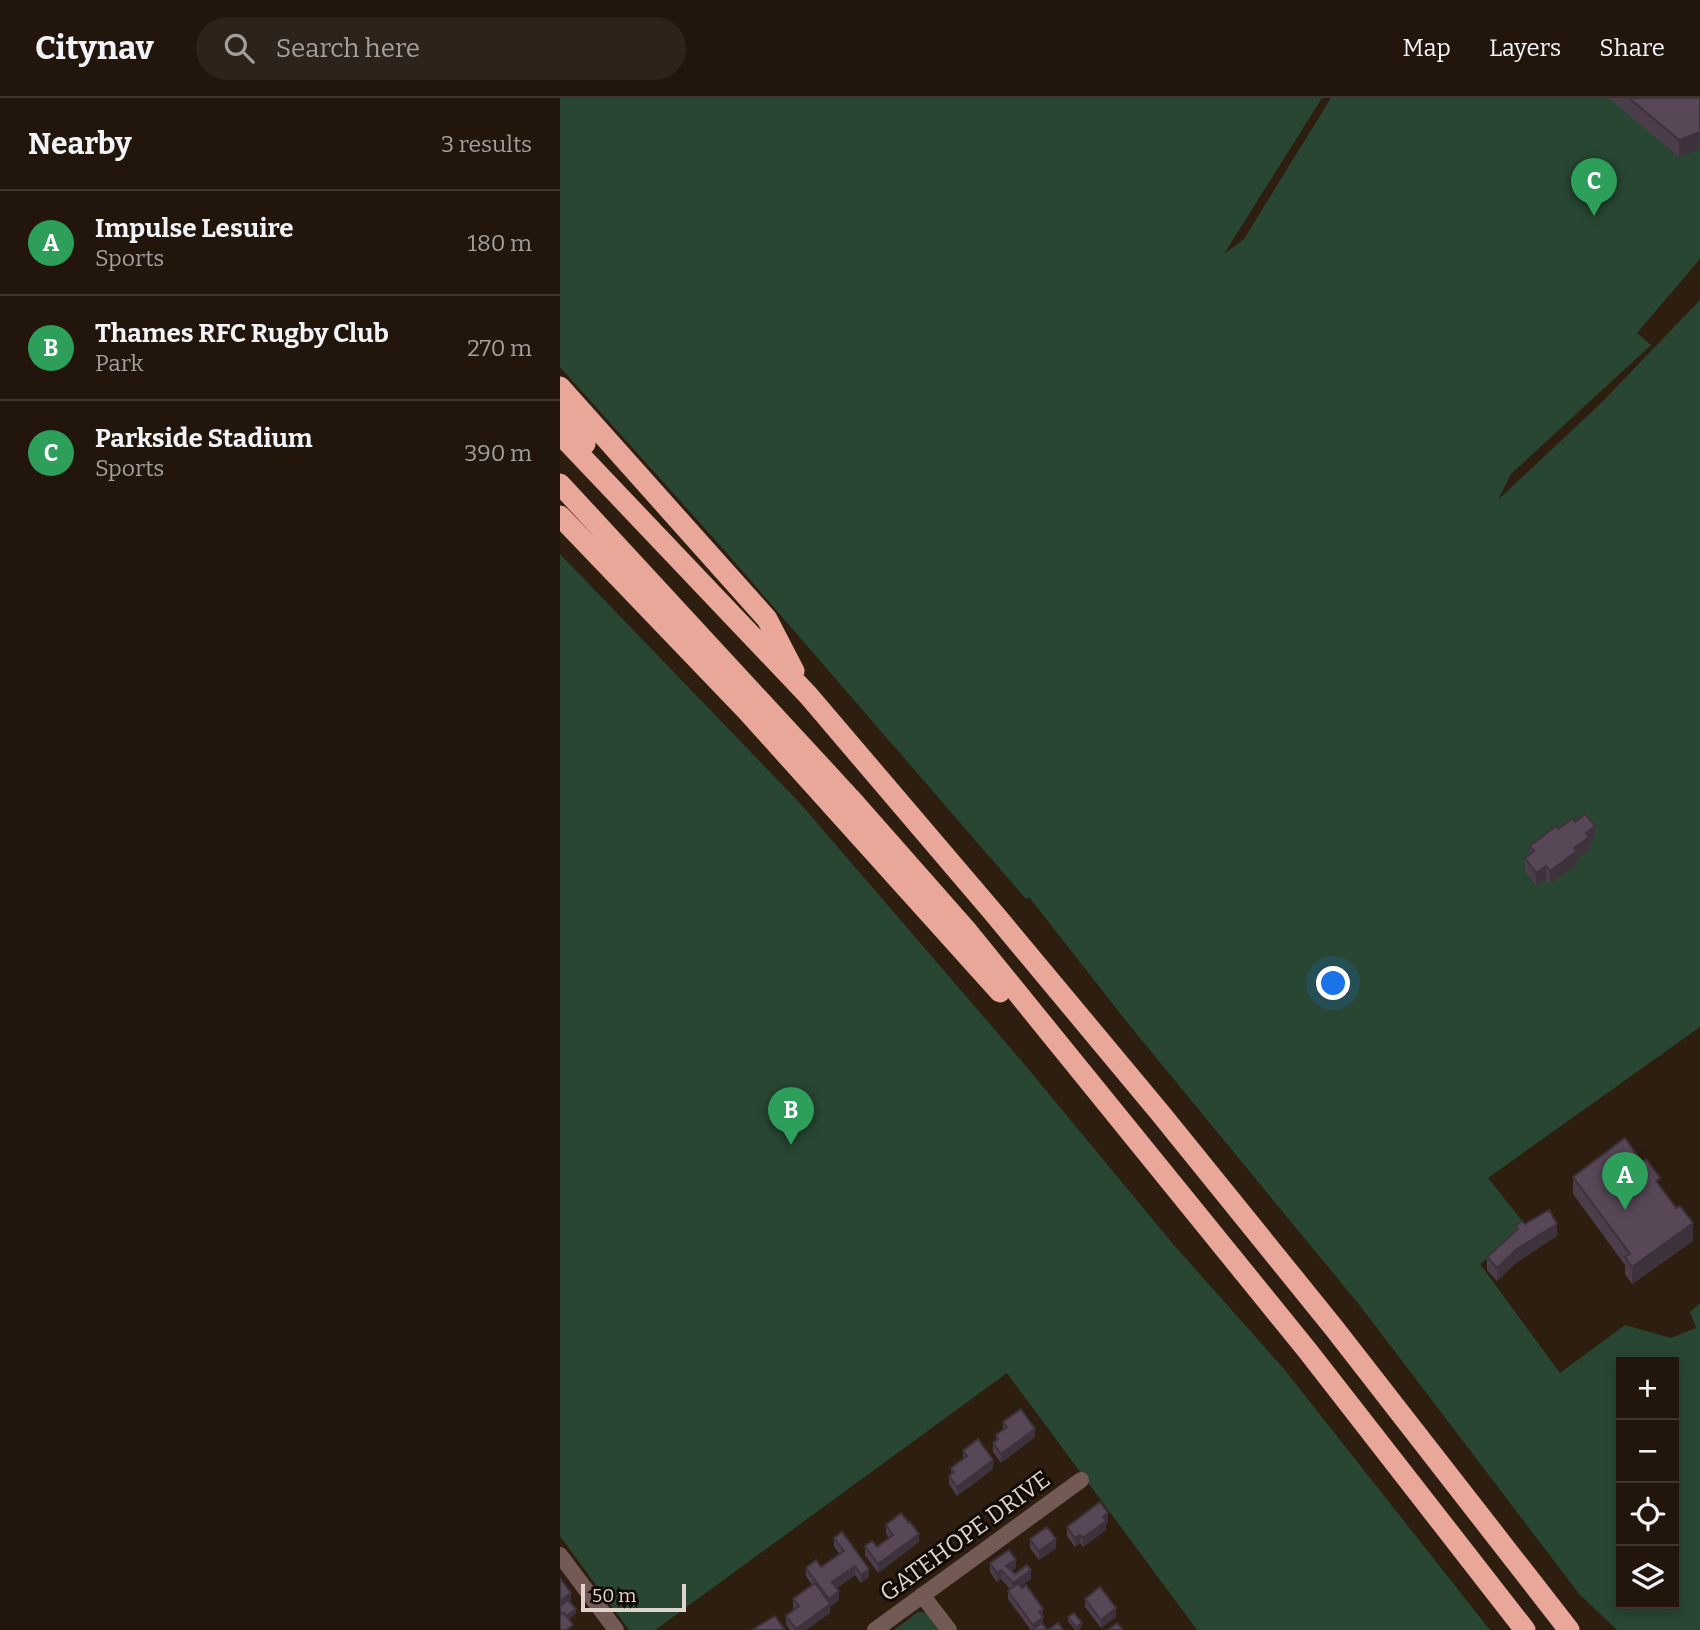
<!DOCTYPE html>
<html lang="en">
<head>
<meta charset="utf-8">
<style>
	body { margin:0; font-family:Bitter,serif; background:#2e231a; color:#f1f3f6 }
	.controls { position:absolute; right:21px; bottom:21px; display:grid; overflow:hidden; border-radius:0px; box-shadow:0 4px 10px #0003 }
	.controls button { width:63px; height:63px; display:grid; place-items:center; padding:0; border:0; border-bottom:2px solid #3f352d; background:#22160c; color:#f1f3f6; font:35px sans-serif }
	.scale { position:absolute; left:21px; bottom:18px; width:105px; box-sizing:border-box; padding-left:7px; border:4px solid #dfd4cb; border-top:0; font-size:19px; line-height:24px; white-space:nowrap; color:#dfd4cb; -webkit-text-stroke:5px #110a05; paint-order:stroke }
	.you { position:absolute; left:774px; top:886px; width:24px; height:24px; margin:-18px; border:5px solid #fff; border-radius:50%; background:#1a73e8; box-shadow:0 0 0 10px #1a73e833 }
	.badge { display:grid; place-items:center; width:46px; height:46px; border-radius:50%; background:#f589ef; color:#fff; font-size:23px; font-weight:700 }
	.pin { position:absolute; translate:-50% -58px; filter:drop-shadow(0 2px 4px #0008) }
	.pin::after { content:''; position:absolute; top:37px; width:24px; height:21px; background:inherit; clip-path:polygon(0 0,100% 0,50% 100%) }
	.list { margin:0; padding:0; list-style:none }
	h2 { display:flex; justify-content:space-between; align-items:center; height:91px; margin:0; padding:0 28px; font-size:30px }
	h2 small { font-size:23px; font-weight:400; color:#a29f9d }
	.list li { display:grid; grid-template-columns:46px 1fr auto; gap:21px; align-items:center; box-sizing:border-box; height:105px; padding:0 28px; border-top:2px solid #3f352d }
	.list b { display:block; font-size:26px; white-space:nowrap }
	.list p { margin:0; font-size:23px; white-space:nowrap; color:#a29f9d }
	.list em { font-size:23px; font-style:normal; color:#a29f9d }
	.icon { flex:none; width:38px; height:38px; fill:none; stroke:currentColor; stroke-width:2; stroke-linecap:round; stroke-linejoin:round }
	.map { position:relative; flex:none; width:1140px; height:1532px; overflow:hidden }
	header { display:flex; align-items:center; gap:42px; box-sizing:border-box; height:98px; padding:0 35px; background:#22160c; border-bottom:2px solid #3f352d }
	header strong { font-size:33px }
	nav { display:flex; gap:38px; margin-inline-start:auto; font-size:24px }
	.search { width:490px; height:63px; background:#2e231a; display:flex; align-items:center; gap:18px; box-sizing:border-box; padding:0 24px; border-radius:38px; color:#a29f9d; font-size:26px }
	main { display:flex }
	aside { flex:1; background:#22160c }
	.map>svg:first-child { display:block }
	.green { fill:#284631; fill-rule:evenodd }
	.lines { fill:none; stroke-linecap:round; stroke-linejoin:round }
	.minor { stroke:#745a54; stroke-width:16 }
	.motorway { stroke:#e8a798; stroke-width:21 }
	.wall { fill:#4c3d4b }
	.shaded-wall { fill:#3e323d }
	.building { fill:#584757; stroke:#3e323d; stroke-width:2 }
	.labels { text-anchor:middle; stroke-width:6; stroke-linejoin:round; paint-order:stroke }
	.street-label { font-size:24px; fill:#dfd4cb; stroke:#110a05 }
</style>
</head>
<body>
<header>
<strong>Citynav</strong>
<div class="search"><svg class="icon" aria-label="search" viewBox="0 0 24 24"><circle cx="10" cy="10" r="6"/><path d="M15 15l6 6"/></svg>Search here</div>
<nav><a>Map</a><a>Layers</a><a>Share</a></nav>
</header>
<main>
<aside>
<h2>Nearby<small>3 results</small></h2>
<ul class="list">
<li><span class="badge" style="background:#2e9e5b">A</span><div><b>Impulse Lesuire</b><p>Sports</p></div><em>180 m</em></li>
<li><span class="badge" style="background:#2e9e5b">B</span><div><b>Thames RFC Rugby Club</b><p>Park</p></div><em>270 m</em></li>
<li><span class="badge" style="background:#2e9e5b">C</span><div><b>Parkside Stadium</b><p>Sports</p></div><em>390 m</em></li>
</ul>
</aside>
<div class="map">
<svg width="1140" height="1532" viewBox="0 0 1140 1532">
	<rect width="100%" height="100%" fill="#2e1e10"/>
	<path class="green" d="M0,0H762L664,156L684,141L771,0H1140V161L1077,235L1091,247L951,376L938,402L1042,304L1140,202V929L928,1080L968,1130L920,1166L1000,1275L1065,1227L1111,1240L1136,1230L1130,1214L1140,1205V1532H1057L1020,1497L801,1209L570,928L469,799L466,801L166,454L0,269ZM1061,1264H1114V1506H1061Z
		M0,456L238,703L460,961L613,1146L724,1271L930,1532H637L447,1275L95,1532H69L0,1438Z
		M358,1514L370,1515L383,1532H334Z"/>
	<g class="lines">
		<path class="minor" d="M0,1457L56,1532
			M362,1497L389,1532
			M315,1532L521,1382"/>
		<path class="motorway" d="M0,289L207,521L234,573
			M0,315L25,346
			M0,336L248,597L432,813L601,1016L774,1230L1009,1532
			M0,386L290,700L408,834L747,1252L965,1532
			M0,418L187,613L440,894"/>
	</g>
	<path class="wall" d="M1049,0H1140V51L1119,59Z
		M1015,724L1035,741L1029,746V752L1017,761V766L990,786L986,781L976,788L965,773V760L970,757V748L998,731Z
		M1013,1079L1100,1087L1133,1143L1072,1186L1065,1176V1167L1013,1096Z
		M965,1126L997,1138L957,1164L937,1183L927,1172V1159L955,1134V1128Z
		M443,1324L475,1339L441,1365L433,1354V1345L436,1343V1337L443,1332Z
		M403,1353L433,1371L397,1398L389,1386V1378L391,1376V1370L403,1361Z
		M548,1424L546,1426V1432L523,1449L520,1445L515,1449L507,1438V1429Z
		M326,1427L359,1444L318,1475L305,1457V1448L317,1449L329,1440L326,1435Z
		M274,1440L309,1479L301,1485L295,1477L277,1490L279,1502L270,1509V1515L246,1532H230L226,1526V1518L234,1511L233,1510V1501L252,1487L246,1478V1470L261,1469L279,1456L274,1448Z
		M470,1441L496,1450L479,1462L470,1450Z
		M430,1465L456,1470L452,1473L455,1476L471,1481L460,1489L483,1511V1526L487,1532H471L448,1501V1493L450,1491L441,1481L437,1484L430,1474Z
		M525,1501L556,1519L541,1530L525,1509Z
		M508,1519L522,1529L518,1532H515L508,1523Z"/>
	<path class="shaded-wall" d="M1140,34V51L1119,59V42Z
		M1035,728V741L1029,746V752L1017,761V766L990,786V773L1014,750L1026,735Z
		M986,768V781L976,788V775Z
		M1133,1125V1143L1072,1186V1169Z
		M997,1126V1138L957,1164L937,1183V1170L957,1151Z
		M475,1331V1339L441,1365V1356Z
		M433,1362V1371L397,1398V1389Z
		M548,1415V1424L546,1426V1432L523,1449V1440Z
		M359,1436V1444L318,1475V1466Z
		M520,1437V1445L515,1449V1440Z
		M496,1441V1450L479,1462V1453Z
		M456,1462V1470L446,1477V1468Z
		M295,1468V1477L272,1493V1484Z
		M309,1471V1479L301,1485V1477Z
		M441,1472V1481L437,1484V1475Z
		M471,1472V1481L453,1494V1485Z
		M279,1493V1502L270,1509V1515L246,1532H236L269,1507V1501Z
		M11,1495V1504L0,1512V1503Z
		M556,1510V1519L541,1530V1522Z
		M16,1511V1516L5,1524V1520Z
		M483,1511V1528L473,1532V1527L479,1514Z
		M522,1525V1529L516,1532V1529Z"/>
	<path class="building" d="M1069,0H1140V34L1119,42Z
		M1025,716L1035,728L1026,735L1029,739L1014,750L1017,753L990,773L986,768L976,775L965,760L974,753L970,748L996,728L998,731L1013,720L1015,724Z
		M1065,1040L1082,1064L1086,1061L1100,1080L1096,1083L1116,1110L1120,1108L1133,1125L1072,1169L1065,1159L1070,1156L1013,1079Z
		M989,1112L997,1126L957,1151L937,1170L927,1159L958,1131L955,1128L962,1123L965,1126Z
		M461,1311L475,1331L441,1356L433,1345L438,1341L436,1337L447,1329L443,1324Z
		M418,1341L433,1362L397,1389L389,1378L394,1374L391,1370L407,1358L403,1353Z
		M540,1404L548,1415L543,1419L546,1423L523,1440L520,1437L515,1440L507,1429Z
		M341,1415L349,1425L350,1424L359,1436L318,1466L305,1448L312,1443L317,1449L333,1437L326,1427Z
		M487,1429L496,1441L479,1453L470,1441Z
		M282,1434L309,1471L301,1477L295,1468L272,1484L279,1493L269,1501L246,1470L256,1462L261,1469L284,1453L274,1440Z
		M449,1452L456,1462L446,1468L455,1476L467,1467L471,1472L453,1485L441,1472L437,1475L430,1465Z
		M0,1480L11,1495L0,1503Z
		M255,1485L270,1506L236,1531L226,1518L239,1508L233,1501Z
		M458,1485L462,1490L466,1487L483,1511L479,1514L483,1519L473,1527L448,1493Z
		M540,1489L556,1510L541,1522L525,1501Z
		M8,1502L16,1511L7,1518L4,1515L2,1516L0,1513V1508Z
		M4,1515L13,1527L6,1532H0V1517Z
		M514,1515L522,1525L516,1529L508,1519Z
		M215,1518L225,1532H192Z
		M482,1525L487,1532H474L473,1531Z
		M498,1525L503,1532H488Z
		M557,1525L563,1532H548Z"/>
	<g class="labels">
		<g class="street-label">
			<text transform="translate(405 1438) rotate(-36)" y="8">GATEHOPE DRIVE</text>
		</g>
	</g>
</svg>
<div class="controls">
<button>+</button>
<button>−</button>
<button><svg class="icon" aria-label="locate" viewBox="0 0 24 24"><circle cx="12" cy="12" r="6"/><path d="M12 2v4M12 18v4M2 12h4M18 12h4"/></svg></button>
<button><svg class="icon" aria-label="layers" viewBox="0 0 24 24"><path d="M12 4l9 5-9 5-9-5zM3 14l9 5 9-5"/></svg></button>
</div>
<div class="scale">50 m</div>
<div class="you"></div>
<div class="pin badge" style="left:1065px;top:1112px;background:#2e9e5b">A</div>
<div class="pin badge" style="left:231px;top:1047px;background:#2e9e5b">B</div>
<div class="pin badge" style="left:1034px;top:118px;background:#2e9e5b">C</div>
</div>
</main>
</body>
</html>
